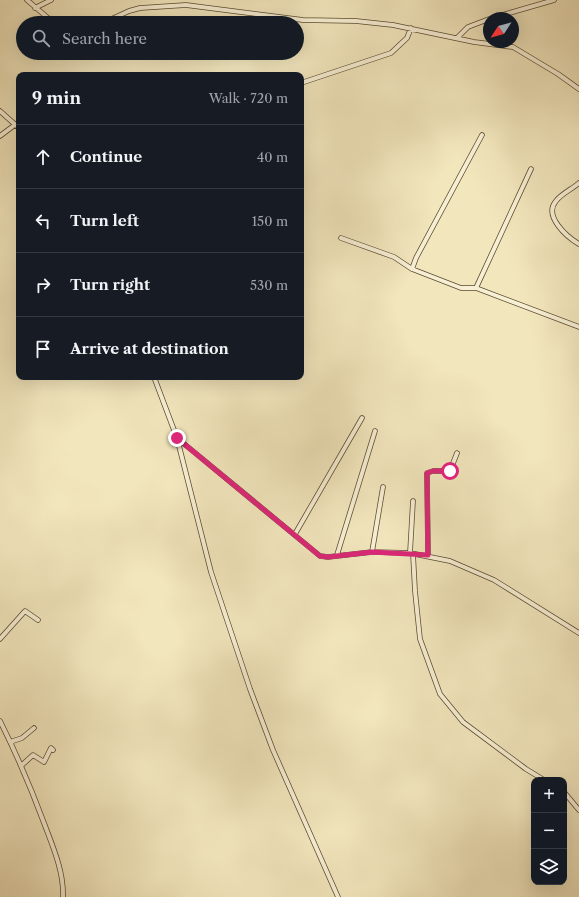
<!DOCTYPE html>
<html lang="en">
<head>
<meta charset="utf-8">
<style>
	body { margin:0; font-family:"Libre Caslon Text",serif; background:#20242c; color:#f1f3f6 }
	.controls { position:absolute; right:12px; bottom:12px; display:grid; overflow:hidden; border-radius:8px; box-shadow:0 4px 16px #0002 }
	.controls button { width:36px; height:36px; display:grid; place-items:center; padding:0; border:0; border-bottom:1px solid #363941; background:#171b24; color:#f1f3f6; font:20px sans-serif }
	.compass { position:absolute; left:483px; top:12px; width:36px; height:36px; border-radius:50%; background:#171b24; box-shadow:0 4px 16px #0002; rotate:234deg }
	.stop { position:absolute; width:12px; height:12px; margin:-9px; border:3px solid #db2777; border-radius:50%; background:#fff }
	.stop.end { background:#db2777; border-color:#fff; box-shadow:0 1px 4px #0008 }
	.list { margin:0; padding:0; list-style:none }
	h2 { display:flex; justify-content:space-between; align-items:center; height:52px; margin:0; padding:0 16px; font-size:17px }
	h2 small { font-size:13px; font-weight:400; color:#9ea1a6 }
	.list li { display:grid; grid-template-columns:26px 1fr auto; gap:12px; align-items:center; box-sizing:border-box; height:64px; padding:0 16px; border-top:1px solid #363941 }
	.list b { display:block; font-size:15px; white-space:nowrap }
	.list em { font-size:13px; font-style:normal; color:#9ea1a6 }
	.icon { flex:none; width:22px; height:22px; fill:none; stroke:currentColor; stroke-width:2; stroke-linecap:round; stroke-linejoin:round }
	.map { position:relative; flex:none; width:579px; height:897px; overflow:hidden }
	.search { position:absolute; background:#171b24; box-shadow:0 4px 16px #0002; left:16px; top:16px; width:288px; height:44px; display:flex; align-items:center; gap:10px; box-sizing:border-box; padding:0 14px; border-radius:22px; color:#9ea1a6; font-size:15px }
	.panel { position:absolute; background:#171b24; box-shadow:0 4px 16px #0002; left:16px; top:72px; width:288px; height:308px; border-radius:8px }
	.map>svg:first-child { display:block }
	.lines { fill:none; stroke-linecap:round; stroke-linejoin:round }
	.street-casing { stroke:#5a4b2f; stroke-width:5.5 }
	.street { stroke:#f7efd4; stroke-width:4 }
	.route { stroke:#db2777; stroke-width:5 }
</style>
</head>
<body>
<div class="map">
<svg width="579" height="897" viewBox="0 0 579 897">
	<rect width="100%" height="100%" fill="#f2e6bd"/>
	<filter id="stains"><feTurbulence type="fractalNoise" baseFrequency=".005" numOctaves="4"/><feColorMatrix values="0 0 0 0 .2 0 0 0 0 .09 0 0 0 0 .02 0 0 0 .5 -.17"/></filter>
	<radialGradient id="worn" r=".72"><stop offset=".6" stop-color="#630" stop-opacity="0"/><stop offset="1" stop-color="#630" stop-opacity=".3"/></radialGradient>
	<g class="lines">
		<g class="street-casing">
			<path id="street" d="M27,0L48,18L59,23
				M35,8L51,0
				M492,18L554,0
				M103,23L129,11L140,8L186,5L303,20L356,21L393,25L474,42L513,47L558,74L579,89
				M457,38L468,27L489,19
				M301,83L391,53L407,38L411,28
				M0,111L19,128
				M0,136L16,124
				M579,183C572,189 561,194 556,201C543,216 567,237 579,244
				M341,238L394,257L412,269L461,288H476L579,327
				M412,269L416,258L482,135
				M476,288L531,169
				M154,377L177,438L211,572L250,689L273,750L338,897
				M177,438L320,556L328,557L372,552L410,553L450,561L494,580L579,633
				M295,534L362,418
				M372,552L383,487
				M410,553L413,501
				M413,554L415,591L420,639L440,694L463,722L526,769L544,780
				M337,555L375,431
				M428,555L427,473L433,471H450L457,453
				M0,639L25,611L38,620
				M0,721C17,755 31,788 44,823C53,847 64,872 63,897
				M10,742L22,738L34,728
				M22,765L33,755L44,762L51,748L53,750
				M564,792L579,810"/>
		</g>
		<use href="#street" class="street"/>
	</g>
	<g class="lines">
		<path class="route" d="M177,438L320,556L328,557L372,552L428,555L427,473L433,471H450"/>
	</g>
	<rect width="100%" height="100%" filter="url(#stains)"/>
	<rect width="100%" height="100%" fill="url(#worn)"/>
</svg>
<div class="controls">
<button>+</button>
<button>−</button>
<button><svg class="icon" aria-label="layers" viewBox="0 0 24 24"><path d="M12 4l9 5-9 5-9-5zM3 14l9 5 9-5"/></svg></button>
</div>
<svg class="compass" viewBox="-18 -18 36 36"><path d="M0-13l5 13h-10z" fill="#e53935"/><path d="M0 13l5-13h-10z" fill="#9ea1a6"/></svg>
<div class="stop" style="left:450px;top:471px"></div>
<div class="stop end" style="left:177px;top:438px"></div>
<div class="search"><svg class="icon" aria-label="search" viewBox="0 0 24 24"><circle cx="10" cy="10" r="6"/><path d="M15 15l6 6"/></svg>Search here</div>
<section class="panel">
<h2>9 min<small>Walk · 720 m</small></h2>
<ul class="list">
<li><svg class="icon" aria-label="ahead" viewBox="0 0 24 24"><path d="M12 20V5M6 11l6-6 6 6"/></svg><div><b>Continue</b></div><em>40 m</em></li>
<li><svg class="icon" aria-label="left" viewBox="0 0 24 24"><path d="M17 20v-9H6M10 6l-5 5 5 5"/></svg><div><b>Turn left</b></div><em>150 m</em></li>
<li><svg class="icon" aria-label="right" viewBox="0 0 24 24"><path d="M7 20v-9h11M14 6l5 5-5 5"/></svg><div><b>Turn right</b></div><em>530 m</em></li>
<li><svg class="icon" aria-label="arrive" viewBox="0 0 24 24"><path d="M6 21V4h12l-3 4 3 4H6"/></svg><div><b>Arrive at destination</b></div></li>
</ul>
</section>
</div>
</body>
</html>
